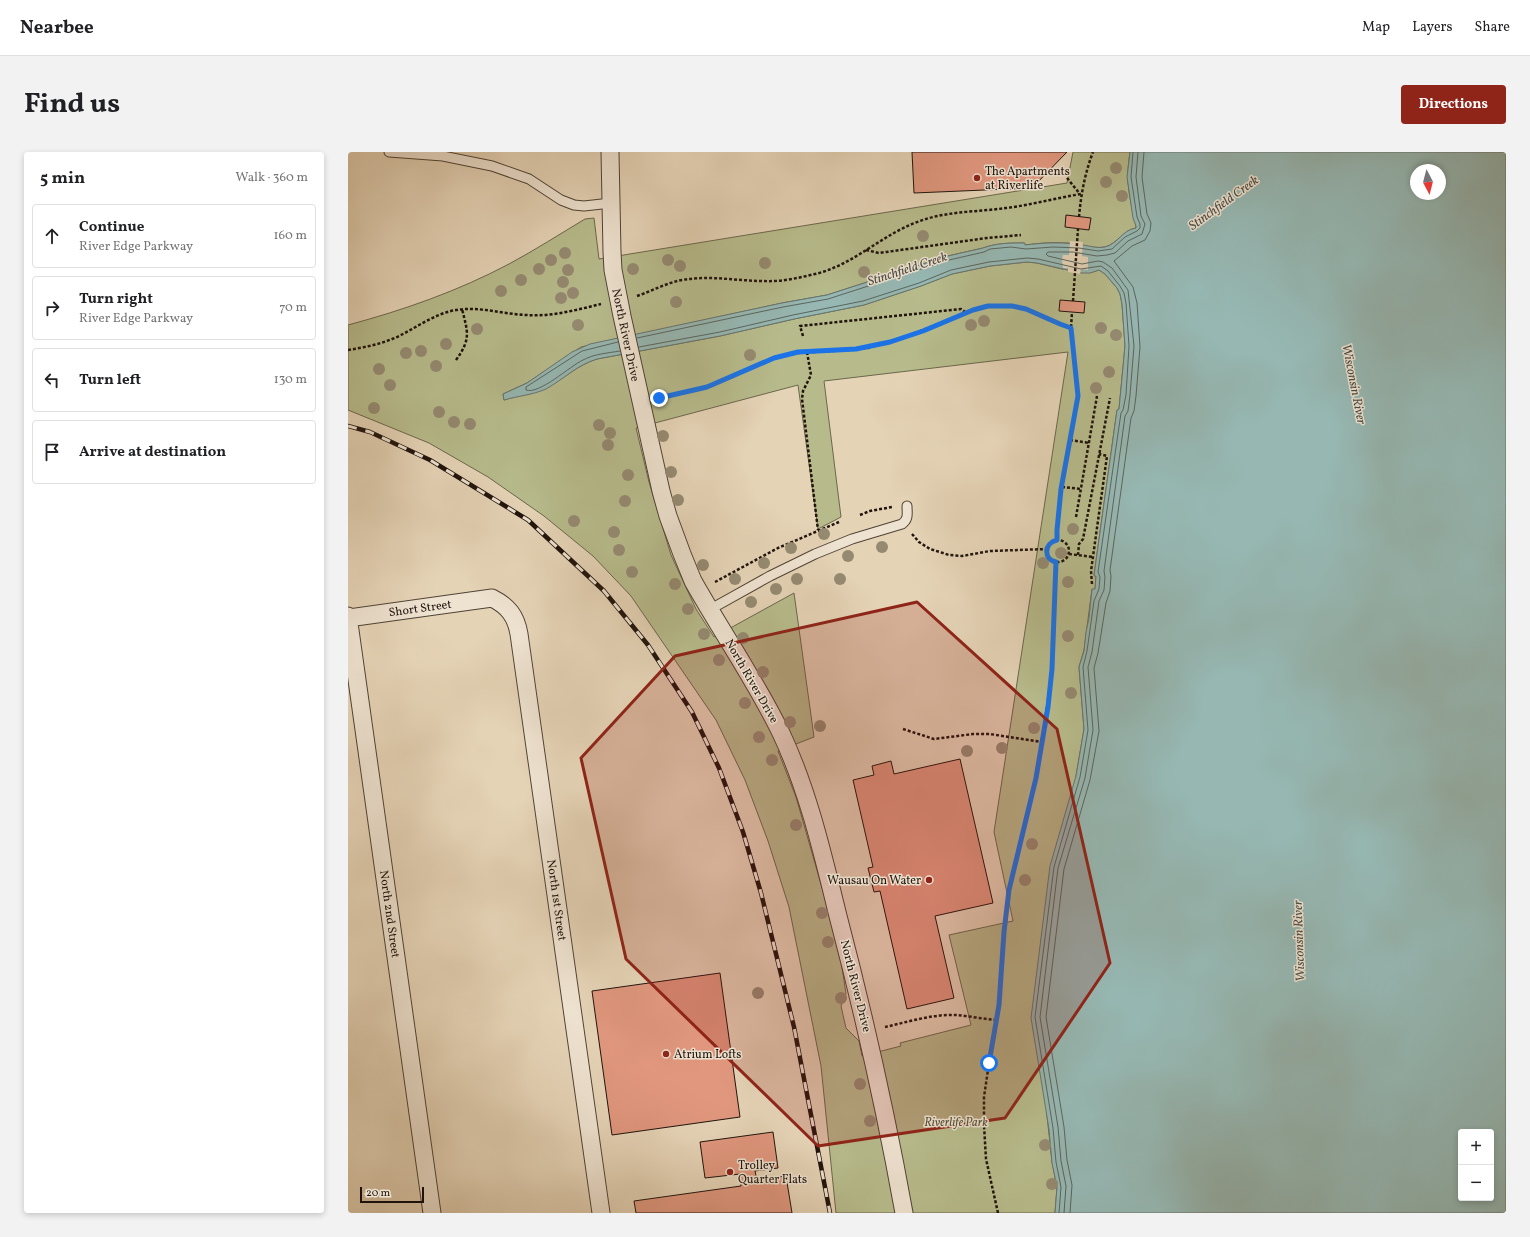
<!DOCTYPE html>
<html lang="en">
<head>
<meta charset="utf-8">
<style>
	body { margin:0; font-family:Vollkorn,serif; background:#f2f2f2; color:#202124 }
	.controls { position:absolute; right:12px; bottom:12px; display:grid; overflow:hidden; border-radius:4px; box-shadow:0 2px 6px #0003 }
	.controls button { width:36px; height:36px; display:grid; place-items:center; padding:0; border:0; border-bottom:1px solid #e0e0e0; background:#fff; color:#202124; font:20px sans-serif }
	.compass { position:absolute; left:1062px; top:12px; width:36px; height:36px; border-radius:50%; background:#fff; box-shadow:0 2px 6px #0003; rotate:173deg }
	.scale { position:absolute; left:12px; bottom:10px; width:64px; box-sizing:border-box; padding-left:4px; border:2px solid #1f130c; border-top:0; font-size:11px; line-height:14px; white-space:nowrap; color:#1f130c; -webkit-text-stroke:3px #eee2d0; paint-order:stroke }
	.stop { position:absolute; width:12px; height:12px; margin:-9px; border:3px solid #1a73e8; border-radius:50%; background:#fff }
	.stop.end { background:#1a73e8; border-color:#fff; box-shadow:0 1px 4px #0008 }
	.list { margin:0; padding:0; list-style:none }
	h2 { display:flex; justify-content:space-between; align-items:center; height:52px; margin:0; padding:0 16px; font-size:17px }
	h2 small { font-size:13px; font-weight:400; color:#757577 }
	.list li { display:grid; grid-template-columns:26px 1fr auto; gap:12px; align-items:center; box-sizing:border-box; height:64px; margin:0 8px 8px; padding:0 8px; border:1px solid #e0e0e0; border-radius:4px }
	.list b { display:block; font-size:15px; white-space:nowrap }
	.list p { margin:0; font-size:13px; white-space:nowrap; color:#757577 }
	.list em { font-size:13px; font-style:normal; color:#757577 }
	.icon { flex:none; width:22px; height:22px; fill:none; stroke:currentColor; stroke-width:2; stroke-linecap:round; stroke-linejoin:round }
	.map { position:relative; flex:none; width:1158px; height:1061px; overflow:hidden; border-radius:4px }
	header { display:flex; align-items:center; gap:24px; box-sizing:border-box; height:56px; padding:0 20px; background:#fff; border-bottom:1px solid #e0e0e0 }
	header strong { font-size:19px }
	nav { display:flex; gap:22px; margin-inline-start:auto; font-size:14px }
	.intro { display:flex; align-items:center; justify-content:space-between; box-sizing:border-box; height:96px; padding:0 24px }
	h1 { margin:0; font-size:28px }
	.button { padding:10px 18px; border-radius:4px; background:#8f2418; color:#fff; font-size:14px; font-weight:700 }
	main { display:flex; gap:24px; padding:0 24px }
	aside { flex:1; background:#fff; border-radius:4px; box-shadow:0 2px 6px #0003 }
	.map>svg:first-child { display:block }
	.green { fill:#b7bb8c; stroke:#6b674c; fill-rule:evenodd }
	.water { fill:#96b7b2; stroke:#667570; fill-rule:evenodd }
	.pier { fill:#e5d3b6 }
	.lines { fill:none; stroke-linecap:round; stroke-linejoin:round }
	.shore { stroke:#5a655f; stroke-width:1 }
	.building { fill:#e0977e; stroke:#1f130c }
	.service-casing { stroke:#504336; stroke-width:11 }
	.minor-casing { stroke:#504336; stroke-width:19 }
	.path { stroke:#1f130c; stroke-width:2.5; stroke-dasharray:3 2; stroke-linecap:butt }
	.service { stroke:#eee2d0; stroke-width:9 }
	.minor { stroke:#eee2d0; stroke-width:17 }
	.rail-casing { stroke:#1f130c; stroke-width:4.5 }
	.rail { stroke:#eee2d0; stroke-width:3; stroke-dasharray:9; stroke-linecap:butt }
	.tree { fill:#958a71 }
	.route { stroke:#1a73e8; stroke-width:5 }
	.marked { fill:#8f2418; fill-opacity:0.2; stroke:#8f2418; stroke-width:3; stroke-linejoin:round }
	.poi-dot { fill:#8f2418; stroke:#eee2d0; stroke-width:1.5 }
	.labels { text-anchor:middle; stroke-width:3; stroke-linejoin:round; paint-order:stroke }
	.poi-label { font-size:12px; fill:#1f130c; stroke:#eee2d0; text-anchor:start }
	.street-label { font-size:12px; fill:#1f130c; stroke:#eee2d0 }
	.park-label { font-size:12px; font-style:italic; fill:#544e39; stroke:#eee2d0 }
	.water-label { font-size:13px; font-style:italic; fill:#494c46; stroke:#eee2d0 }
</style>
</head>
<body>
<header>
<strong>Nearbee</strong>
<nav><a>Map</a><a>Layers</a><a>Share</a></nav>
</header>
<div class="intro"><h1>Find us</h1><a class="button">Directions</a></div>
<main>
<aside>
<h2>5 min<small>Walk · 360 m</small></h2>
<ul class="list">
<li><svg class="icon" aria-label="ahead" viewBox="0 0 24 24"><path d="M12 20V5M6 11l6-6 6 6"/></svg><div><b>Continue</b><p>River Edge Parkway</p></div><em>160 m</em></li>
<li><svg class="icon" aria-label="right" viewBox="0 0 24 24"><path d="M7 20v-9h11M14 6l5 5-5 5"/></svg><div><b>Turn right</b><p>River Edge Parkway</p></div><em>70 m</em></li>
<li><svg class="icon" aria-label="left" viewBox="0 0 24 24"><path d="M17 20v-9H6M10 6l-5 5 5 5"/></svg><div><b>Turn left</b></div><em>130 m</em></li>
<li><svg class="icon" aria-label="arrive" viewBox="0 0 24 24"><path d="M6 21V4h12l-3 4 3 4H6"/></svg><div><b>Arrive at destination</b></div></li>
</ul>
</aside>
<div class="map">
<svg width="1158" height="1061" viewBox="0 0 1158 1061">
	<rect width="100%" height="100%" fill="#e5d3b6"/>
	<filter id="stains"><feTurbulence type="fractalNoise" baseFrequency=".005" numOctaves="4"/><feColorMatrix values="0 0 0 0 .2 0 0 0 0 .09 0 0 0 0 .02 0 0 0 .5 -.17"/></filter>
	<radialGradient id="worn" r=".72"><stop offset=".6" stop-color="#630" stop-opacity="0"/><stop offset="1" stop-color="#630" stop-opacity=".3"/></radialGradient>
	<path class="green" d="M725,0H782C779,20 779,31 783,51C784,57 788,72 788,76C775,78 769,92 757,95C744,97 732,92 720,91C706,90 691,91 677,93L676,91C661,91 649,91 635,96L600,104L479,143L434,151L233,195L179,231L155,242L156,248C170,243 185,243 198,236C216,227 229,213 249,207L372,184L446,167L516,153L573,134L604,122L642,114L679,110L689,111L714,117L745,120L751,118L757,122L769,136L772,142L774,152L777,194L771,257L769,258L746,423L748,424L747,438L744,437L736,498L731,515L736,577L728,624L699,964L704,1010L709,1035L707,1061H488L473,914L441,755L420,689L397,628L368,568L283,444L245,404L196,364L140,325L81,291L0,258V173C56,158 110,139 161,112C187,98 212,82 237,67L246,66L251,107L719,31ZM720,200L646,680L665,769L601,783L623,873L552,891L553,894L514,904L511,889L498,876L493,854L498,842L491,795L448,645L430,599L466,585L446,441L366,485L348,457L323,403L301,330L288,276L450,233L470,377L493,365L476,229Z"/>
	<path class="water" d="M782,0H1158V1061H707L709,1035L704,1011L701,977L683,866L702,714L728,624L736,577L731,515L736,499L738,480L741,466L744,437H747L748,424H746L748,409L769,258L771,257L777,194L774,152L772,142L769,136L757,122L751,118L742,121H733L689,111L679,110L642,114L604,122L573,134L516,153L446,167L372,184L249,207C229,213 216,227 198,237C184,243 170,244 156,248L155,242L179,231L224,200L242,192L434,151L479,143L600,104L635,96C649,91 662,91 677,91V93C694,91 710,90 726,92C737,92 746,97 757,95C770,92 774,78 788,76V74L785,66L779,25ZM1068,18H1092V42H1068ZM1113,980H1143V1046H1113Z"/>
	<path class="pier" d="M722,89L735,90L734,104L740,105V118L733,117L732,122L720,120V116H715L714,108L715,103H721Z"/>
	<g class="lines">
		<path class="shore" d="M289,186L435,155L480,147L601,108L636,100L642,97L663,95L678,97L705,95L731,96L750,99L764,97L777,85L789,79L792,76V72L789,65L783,25L785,0
			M270,190L234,199L178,235V238C191,243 222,214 235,208C246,202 260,201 272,199
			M291,195L372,180L445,163L515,149L571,131L603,118L641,110L679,106L690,107L733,117L753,114L760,119L772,134L776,141L778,151L781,194L778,243L775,258L773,261L750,420L752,425L751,437L746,449L739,499L735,515L740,578L732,625L706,715L687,865L705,976L708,1010L713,1035L711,1061
			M716,1061L718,1034L713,1009L710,975L692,865L710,716L737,626L745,578L740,515L744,500L751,449L756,438L757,425L756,419L777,264L780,259L782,243L786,194L780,138L764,116L755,110L750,109L734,112L700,104L698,102L700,100H725L749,104L759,103L767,101L780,89L794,82L797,72L793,64L788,25L790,0
			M722,1061L724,1033L719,1008L716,975L698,865L716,717L742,628L751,579L746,516L750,501L758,451L762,439L763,424L762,418L783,266L786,259L788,244L792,195L789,151L785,135L766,109L784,94L797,88L802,79L803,71L799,62L794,25L796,0"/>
	</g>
	<path class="building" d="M564,0H719L684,36L566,41Z
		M718,63L743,66L741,78L717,75Z
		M712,148L737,150L736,161L711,159Z
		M612,607L645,751L587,764L606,846L559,857L532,739L526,740L520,716L525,715L505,628L526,623L524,614L543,609L546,622Z
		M372,821L392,965L264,983L244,839Z
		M425,980L430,1016L407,1019L409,1028L438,1024L444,1061H288L286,1049L393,1034L392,1022L357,1026L352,990Z"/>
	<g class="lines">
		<g class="service-casing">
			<path id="service" d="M41,0L95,4L144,14L181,27L213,48L226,53L236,54L263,51
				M361,458L422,424L467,402L504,387L554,372C561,367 559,361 559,354"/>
		</g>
		<g class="minor-casing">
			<path id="minor" d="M262,0L264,100L265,118L274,164L313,339L320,364L334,402L345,429C373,479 408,529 433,581C460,638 475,703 490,764C516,863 538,961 556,1061
				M0,464L84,1061
				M0,466L144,446C160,454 168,464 171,482L253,1061"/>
		</g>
		<path class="path" d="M719,26L732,42
			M731,65C733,42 737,21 745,0
			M518,98L531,101L538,100L639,86L673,83
			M289,144C304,139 318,131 334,128C362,123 389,129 416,129C433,130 450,126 467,122C506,113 534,82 572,69C599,59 630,60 658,56C683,53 708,46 733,42
			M725,149L730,77
			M455,184L452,174L613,157L617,160
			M0,198C19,195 38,191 55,182C72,173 89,161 108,158C131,154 154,162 178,163C203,165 228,158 253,152
			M459,200L463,223L455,239L454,247L470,378
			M108,208C123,187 120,181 114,157
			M312,245L359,235L426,206L450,201L499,198L520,196L560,184L625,158L641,154H665L678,157L712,172L723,176
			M722,288L741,291
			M714,335L733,337
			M512,363L522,359L544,355
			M728,365L749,244
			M564,382L571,390L582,397L601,403L614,404L642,399L699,397
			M699 399a11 11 0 1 1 22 0a11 11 0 1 1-22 0Z
			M709,388V378L713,337L730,244L723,176L724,160
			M721,402L745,405
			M730,403L731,392L735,387L762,246
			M367,430L430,396L491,370
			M744,432L743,419L759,304L751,302
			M555,577L586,587L625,582H642L694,590
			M537,875C560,870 584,862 608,863C621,864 635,867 648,868
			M650,1061L638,1007L636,973V945L641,911L651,853L656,780L661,738L688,626L699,555L704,517L708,410"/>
		<use href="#service" class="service"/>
		<use href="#minor" class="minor"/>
		<g class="rail-casing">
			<path id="rail" d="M0,274L22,280L82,308L180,368L256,439L300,493L344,560L371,616L395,680L413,741L446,875L482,1061"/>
		</g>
		<use href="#rail" class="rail"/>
	</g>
	<g class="tree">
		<circle cx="768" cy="16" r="6"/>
		<circle cx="758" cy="30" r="6"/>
		<circle cx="774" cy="44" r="6"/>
		<circle cx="575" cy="84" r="6"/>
		<circle cx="217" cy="101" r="6"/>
		<circle cx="203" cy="108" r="6"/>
		<circle cx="320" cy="108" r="6"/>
		<circle cx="417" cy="111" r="6"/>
		<circle cx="332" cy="114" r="6"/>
		<circle cx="191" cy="117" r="6"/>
		<circle cx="285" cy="117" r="6"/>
		<circle cx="220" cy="118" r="6"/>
		<circle cx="516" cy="120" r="6"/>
		<circle cx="173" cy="128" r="6"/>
		<circle cx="215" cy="130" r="6"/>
		<circle cx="153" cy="139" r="6"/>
		<circle cx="225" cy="141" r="6"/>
		<circle cx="213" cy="146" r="6"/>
		<circle cx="328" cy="150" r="6"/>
		<circle cx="636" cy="169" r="6"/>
		<circle cx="230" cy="173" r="6"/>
		<circle cx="623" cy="173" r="6"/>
		<circle cx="753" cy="176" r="6"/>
		<circle cx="129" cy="177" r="6"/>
		<circle cx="768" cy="183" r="6"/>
		<circle cx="98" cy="192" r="6"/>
		<circle cx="73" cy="199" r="6"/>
		<circle cx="58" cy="201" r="6"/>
		<circle cx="402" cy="203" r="6"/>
		<circle cx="88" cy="214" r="6"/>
		<circle cx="31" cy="217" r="6"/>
		<circle cx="761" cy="220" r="6"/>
		<circle cx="42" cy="233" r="6"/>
		<circle cx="748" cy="236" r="6"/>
		<circle cx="26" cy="256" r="6"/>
		<circle cx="91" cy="260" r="6"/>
		<circle cx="106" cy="270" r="6"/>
		<circle cx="122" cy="272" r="6"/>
		<circle cx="251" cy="273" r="6"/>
		<circle cx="262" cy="281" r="6"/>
		<circle cx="315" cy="284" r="6"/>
		<circle cx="260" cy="293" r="6"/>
		<circle cx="323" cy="320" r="6"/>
		<circle cx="280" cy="323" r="6"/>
		<circle cx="330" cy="348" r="6"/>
		<circle cx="277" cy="349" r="6"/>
		<circle cx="226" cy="369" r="6"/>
		<circle cx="725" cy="377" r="6"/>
		<circle cx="266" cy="380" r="6"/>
		<circle cx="476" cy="382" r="6"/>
		<circle cx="534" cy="395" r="6"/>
		<circle cx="443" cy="396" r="6"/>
		<circle cx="271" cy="398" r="6"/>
		<circle cx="713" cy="401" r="6"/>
		<circle cx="500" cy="404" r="6"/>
		<circle cx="416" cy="411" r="6"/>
		<circle cx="695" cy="411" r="6"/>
		<circle cx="355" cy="413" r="6"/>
		<circle cx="284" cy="420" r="6"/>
		<circle cx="387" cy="427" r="6"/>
		<circle cx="449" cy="427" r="6"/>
		<circle cx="492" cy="427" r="6"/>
		<circle cx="720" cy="430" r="6"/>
		<circle cx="327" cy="432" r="6"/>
		<circle cx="428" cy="437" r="6"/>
		<circle cx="403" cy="450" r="6"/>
		<circle cx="340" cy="457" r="6"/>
		<circle cx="356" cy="482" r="6"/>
		<circle cx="720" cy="484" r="6"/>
		<circle cx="395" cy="486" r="6"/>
		<circle cx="371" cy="508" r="6"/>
		<circle cx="415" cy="520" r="6"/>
		<circle cx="723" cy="541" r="6"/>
		<circle cx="397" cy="551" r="6"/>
		<circle cx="442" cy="570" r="6"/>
		<circle cx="472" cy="574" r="6"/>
		<circle cx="686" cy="576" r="6"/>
		<circle cx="411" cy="585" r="6"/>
		<circle cx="654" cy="596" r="6"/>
		<circle cx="619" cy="599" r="6"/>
		<circle cx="424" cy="608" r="6"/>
		<circle cx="448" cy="673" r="6"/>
		<circle cx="684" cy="692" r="6"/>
		<circle cx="677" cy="728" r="6"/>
		<circle cx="474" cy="761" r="6"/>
		<circle cx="480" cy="790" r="6"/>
		<circle cx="410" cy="841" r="6"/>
		<circle cx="493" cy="846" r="6"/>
		<circle cx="512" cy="932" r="6"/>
		<circle cx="522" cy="969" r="6"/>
		<circle cx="697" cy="993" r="6"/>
		<circle cx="704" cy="1032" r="6"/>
	</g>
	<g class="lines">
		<path class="route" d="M311,246L359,235L426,206L450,200L508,197L542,190L575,179L625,158L640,154H664L678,157L712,172L723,176L730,244L713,337L709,378V388C696,391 695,407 708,410L704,517L700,555L688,626L661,738L656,780L651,853L641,911"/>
	</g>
	<path class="marked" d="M569,450L709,577L762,811L657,966L470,994L278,807L233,606L327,504Z"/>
	<g class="poi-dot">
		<circle cx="629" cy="26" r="4"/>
		<circle cx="581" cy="728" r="4"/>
		<circle cx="318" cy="902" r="4"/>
		<circle cx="382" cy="1020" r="4"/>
	</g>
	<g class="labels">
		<g class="poi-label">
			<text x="637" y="23">The Apartments<tspan x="637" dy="14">at Riverlife</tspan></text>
			<text x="573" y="732" text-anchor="end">Wausau On Water</text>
			<text x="326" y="906">Atrium Lofts</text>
			<text x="390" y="1017">Trolley<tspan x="390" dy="14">Quarter Flats</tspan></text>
		</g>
		<g class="street-label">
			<text transform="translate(278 183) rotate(78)" y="4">North River Drive</text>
			<text transform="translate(72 456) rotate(-8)" y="4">Short Street</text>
			<text transform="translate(404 529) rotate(60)" y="4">North River Drive</text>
			<text transform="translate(209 748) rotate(82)" y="4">North 1st Street</text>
			<text transform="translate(42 762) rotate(82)" y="4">North 2nd Street</text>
			<text transform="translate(508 834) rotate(76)" y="4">North River Drive</text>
		</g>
		<g class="park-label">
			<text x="608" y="974">Riverlife Park</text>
		</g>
		<g class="water-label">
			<text transform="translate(875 50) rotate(-36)" y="5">Stinchfield Creek</text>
			<text transform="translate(559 116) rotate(-18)" y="5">Stinchfield Creek</text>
			<text transform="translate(1007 232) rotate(79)" y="5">Wisconsin River</text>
			<text transform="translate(950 789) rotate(-92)" y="5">Wisconsin River</text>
		</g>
	</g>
	<rect width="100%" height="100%" filter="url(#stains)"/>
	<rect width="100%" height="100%" fill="url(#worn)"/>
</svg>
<div class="controls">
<button>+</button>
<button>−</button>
</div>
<svg class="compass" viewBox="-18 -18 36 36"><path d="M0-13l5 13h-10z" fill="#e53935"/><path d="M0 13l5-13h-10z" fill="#757577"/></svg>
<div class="scale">20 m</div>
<div class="stop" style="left:641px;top:911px"></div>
<div class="stop end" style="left:311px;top:246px"></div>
</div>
</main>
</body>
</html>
